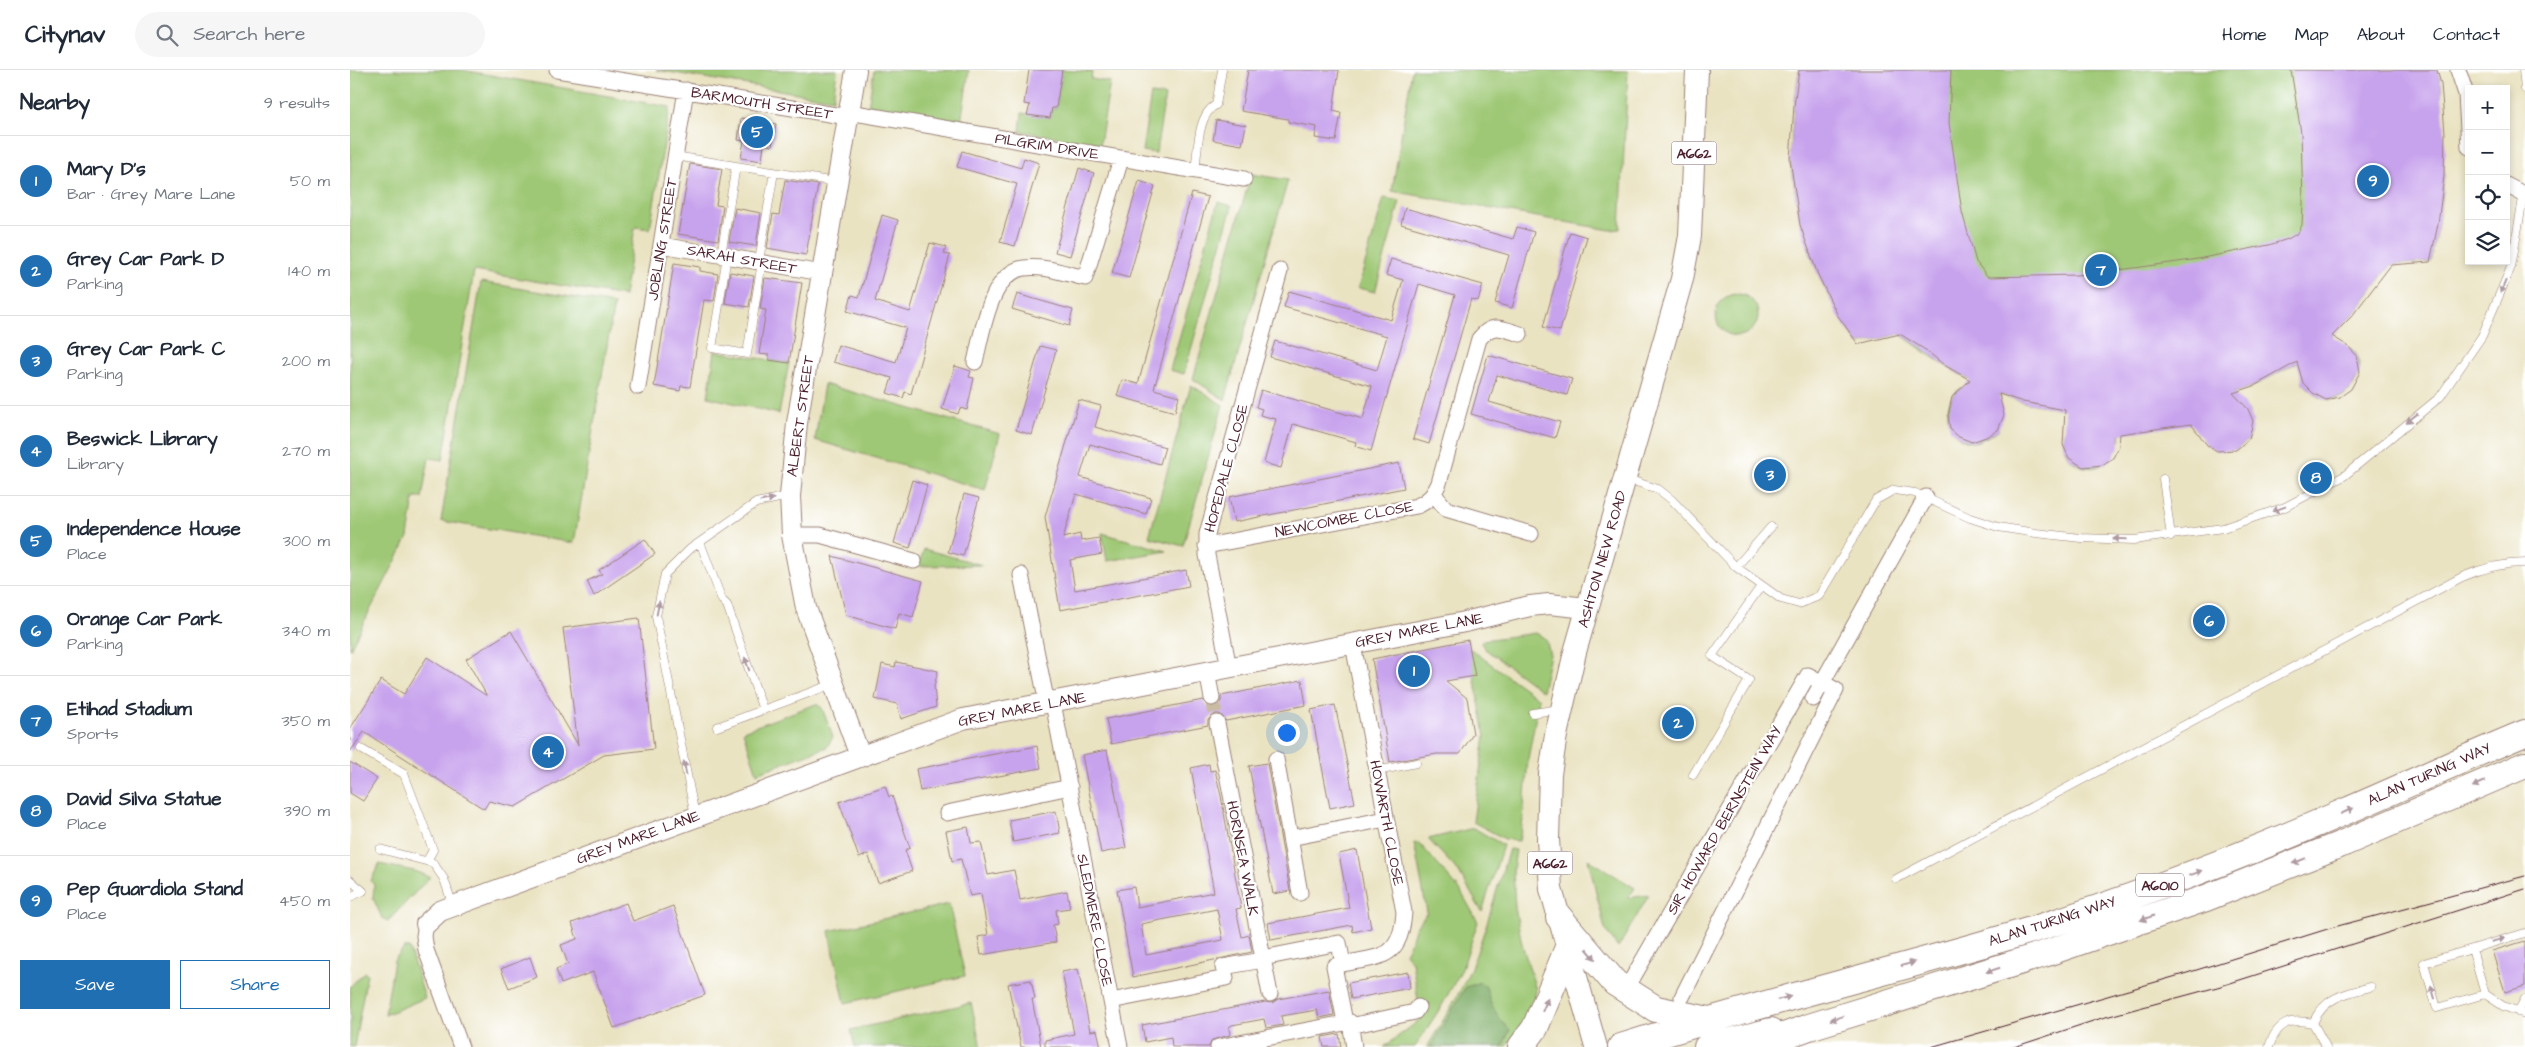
<!DOCTYPE html>
<html lang="en">
<head>
<meta charset="utf-8">
<style>
	body { margin:0; font-family:"Architects Daughter",sans-serif; background:#f6f6f7; color:#1f2937 }
	.controls { position:absolute; right:15px; top:15px; display:grid; overflow:hidden; border-radius:0px; box-shadow:0 2px 8px #0003 }
	.controls button { width:45px; height:45px; display:grid; place-items:center; padding:0; border:0; border-bottom:1px solid #e0e1e3; background:#fff; color:#1f2937; font:25px sans-serif }
	.you { position:absolute; left:936px; top:662px; width:18px; height:18px; margin:-12px; border:4px solid #fff; border-radius:50%; background:#1a73e8; box-shadow:0 0 0 8px #1a73e833 }
	.badge { display:grid; place-items:center; width:32px; height:32px; border-radius:50%; background:#1f6fb2; color:#fff; font-size:16px; font-weight:700 }
	.pin { position:absolute; translate:-50% -50%; border:2px solid #fff; box-shadow:0 1px 5px #0006 }
	.list { margin:0; padding:0; list-style:none }
	h2 { display:flex; justify-content:space-between; align-items:center; height:65px; margin:0; padding:0 20px; font-size:21px }
	h2 small { font-size:16px; font-weight:400; color:#747a83 }
	.list li { display:grid; grid-template-columns:32px 1fr auto; gap:15px; align-items:center; box-sizing:border-box; height:90px; padding:0 20px; border-top:1px solid #e0e1e3 }
	.list b { display:block; font-size:19px; white-space:nowrap }
	.list p { margin:0; font-size:16px; white-space:nowrap; color:#747a83 }
	.list em { font-size:16px; font-style:normal; color:#747a83 }
	.actions { display:flex; gap:10px; padding:15px 20px }
	.actions a { flex:1; padding:11px 0; border:1px solid #1f6fb2; border-radius:0px; text-align:center; font-size:18px; color:#1f6fb2 }
	.actions .main { background:#1f6fb2; color:#fff }
	.icon { flex:none; width:28px; height:28px; fill:none; stroke:currentColor; stroke-width:2; stroke-linecap:round; stroke-linejoin:round }
	.map { position:relative; flex:none; width:2175px; height:977px; overflow:hidden }
	header { display:flex; align-items:center; gap:30px; box-sizing:border-box; height:70px; padding:0 25px; background:#fff; border-bottom:1px solid #e0e1e3 }
	header strong { font-size:24px }
	nav { display:flex; gap:28px; margin-inline-start:auto; font-size:18px }
	.search { width:350px; height:45px; background:#f6f6f7; display:flex; align-items:center; gap:12px; box-sizing:border-box; padding:0 18px; border-radius:28px; color:#747a83; font-size:19px }
	main { display:flex }
	aside { flex:1; background:#fff }
	.map>svg:first-child { display:block }
	.green { fill:#9ec874; stroke:#747450 }
	.forest { fill:#7eac66; stroke:#646648 }
	.building { fill:#c8a3ed; fill-rule:evenodd }
	.lines { fill:none; stroke-linecap:round; stroke-linejoin:round }
	.street-tunnel { stroke:#cabca4; stroke-width:15; stroke-dasharray:15 8; stroke-linecap:butt }
	.lane-casing { stroke:#9a8176; stroke-width:9 }
	.street-casing { stroke:#9a8176; stroke-width:17 }
	.secondary-casing { stroke:#9a8176; stroke-width:22 }
	.primary-casing { stroke:#9a8176; stroke-width:24 }
	.highway-casing { stroke:#9a8176; stroke-width:28 }
	.lane { stroke:#fff; stroke-width:8 }
	.street { stroke:#fff; stroke-width:15 }
	.secondary { stroke:#fff; stroke-width:20 }
	.primary { stroke:#fff; stroke-width:22 }
	.highway { stroke:#fff; stroke-width:26 }
	.tram { stroke:#4a1f2b; stroke-width:1 }
	.oneway { fill:#ae9aa0 }
	.labels { text-anchor:middle; stroke-width:4.5; stroke-linejoin:round; paint-order:stroke }
	.shield { fill:#fff; stroke:#80626b; stroke-width:1 }
	.shield-label { font-size:14px; font-weight:bold; fill:#4a1f2b }
	.street-label { font-size:15px; fill:#4a1f2b; stroke:#fff }
</style>
</head>
<body>
<header>
<strong>Citynav</strong>
<div class="search"><svg class="icon" aria-label="search" viewBox="0 0 24 24"><circle cx="10" cy="10" r="6"/><path d="M15 15l6 6"/></svg>Search here</div>
<nav><a>Home</a><a>Map</a><a>About</a><a>Contact</a></nav>
</header>
<main>
<aside>
<h2>Nearby<small>9 results</small></h2>
<ul class="list">
<li><span class="badge">1</span><div><b>Mary D's</b><p>Bar · Grey Mare Lane</p></div><em>50 m</em></li>
<li><span class="badge">2</span><div><b>Grey Car Park D</b><p>Parking</p></div><em>140 m</em></li>
<li><span class="badge">3</span><div><b>Grey Car Park C</b><p>Parking</p></div><em>200 m</em></li>
<li><span class="badge">4</span><div><b>Beswick Library</b><p>Library</p></div><em>270 m</em></li>
<li><span class="badge">5</span><div><b>Independence House</b><p>Place</p></div><em>300 m</em></li>
<li><span class="badge">6</span><div><b>Orange Car Park</b><p>Parking</p></div><em>340 m</em></li>
<li><span class="badge">7</span><div><b>Etihad Stadium</b><p>Sports</p></div><em>350 m</em></li>
<li><span class="badge">8</span><div><b>David Silva Statue</b><p>Place</p></div><em>390 m</em></li>
<li><span class="badge">9</span><div><b>Pep Guardiola Stand</b><p>Place</p></div><em>450 m</em></li>
</ul>
<div class="actions"><a class="main">Save</a><a>Share</a></div>
</aside>
<div class="map">
<svg width="2175" height="977" viewBox="0 0 2175 977">
	<rect width="100%" height="100%" fill="#fff"/>
	<filter id="ink" filterUnits="userSpaceOnUse"><feTurbulence type="fractalNoise" baseFrequency=".02" numOctaves="2"/><feDisplacementMap in="SourceGraphic" scale="10" xChannelSelector="R" yChannelSelector="G"/><feConvolveMatrix kernelMatrix="1 2 1 2 8 2 1 2 1" color-interpolation-filters="sRGB"/></filter>
	<filter id="wash" filterUnits="userSpaceOnUse"><feTurbulence type="fractalNoise" baseFrequency=".0096" numOctaves="4" result="noise"/><feDisplacementMap in="SourceGraphic" scale="20" xChannelSelector="R" yChannelSelector="G"/><feGaussianBlur stdDeviation="1.12" result="paint"/><feColorMatrix in="noise" values="0 0 0 0 0 0 0 0 0 0 0 0 0 0 0 0 0 1.4 0 .05"/><feComposite in="paint" operator="in"/></filter>
	<g filter="url(#wash)">
		<rect width="100%" height="100%" fill="#eae3c2"/>
		<path class="green" d="M0,0H112L320,37L300,159L285,157L274,226L124,201L93,390L79,388L72,428H64L58,467L0,579Z
			M306,0H487L483,29Z
			M524,0H619L611,52L518,37Z
			M712,0L742,2L741,9L760,12L750,74L670,61L672,43L700,48L702,38H706Z
			M1062,0L1278,1L1270,159L1260,160L1042,121Z
			M1449,0H2087L2091,14L2094,106L2088,154L2080,192L2041,195L2002,246L1980,268C1989,272 2000,276 2006,284C2018,303 1996,335 1975,329C1965,326 1960,320 1953,313V289L1904,316L1880,324C1901,338 1904,344 1899,369L1886,380L1847,348L1771,363C1762,425 1686,395 1724,341L1673,332L1649,324L1648,360C1641,365 1631,371 1623,372C1601,372 1592,344 1602,327C1606,319 1617,316 1625,313L1594,295L1550,264L1508,274C1474,227 1454,178 1445,121C1444,110 1440,98 1441,87C1441,58 1445,29 1449,0Z
			M801,24L815,26L806,83L792,81Z
			M901,104L938,110L875,330L843,309Z
			M1034,128L1050,131L1025,222L1008,218Z
			M868,132L882,136L834,304L820,300Z
			M131,212L264,234L224,473L91,451Z
			M1366 245a21 21 0 1 1 42 0a21 21 0 1 1-42 0Z
			M365,281L439,293L429,344L358,327Z
			M474,314L650,364L635,420L465,370Z
			M841,315L873,335L833,476L799,467Z
			M752,463L817,481L757,491Z
			M574,479L632,495L569,496Z
			M1186,563L1196,569L1200,585L1192,621L1135,579L1131,573L1133,570Z
			M1119,578L1189,629L1178,689L1173,750L1169,771L1155,769L1123,752L1135,665Z
			M466,634L472,638L483,667L477,677L407,703L393,661Z
			M1124,758L1153,775L1132,842L1108,801L1078,769Z
			M1064,773H1069L1110,820L1128,852L1112,899L1091,937L1065,977H1034L1071,949L1062,892L1055,883C1060,875 1062,868 1065,859C1068,853 1074,849 1077,842Z
			M1159,779L1166,780L1163,800L1165,838L1172,874L1186,920L1184,933L1178,947L1155,977H1077C1092,952 1108,927 1120,900C1136,861 1147,819 1159,779Z
			M1238,789L1285,818L1278,828L1299,825L1268,878L1255,859Z
			M29,794L64,801L80,807L38,851L32,848L23,828L24,815L21,811Z
			M599,834L615,906L495,933L479,861Z
			M54,878H59L75,928L35,945L44,890Z
			M14,902L17,904L4,977H0V917Z
			M621,933L631,977H505L501,960Z"/>
		<path class="forest" d="M1130,912L1136,917C1140,935 1147,947 1160,960L1152,977H1080L1116,917Z"/>
		<g id="blocks">
			<path class="building" d="M679,0H712L706,38H702L700,48L677,45L680,35L674,34Z
				M898,0H989L983,41L991,43L986,71L965,68L967,57L938,52V49L891,41Z
				M1449,0H1601L1599,53L1612,142L1626,192L1638,207L1727,205L1784,198L1842,190L1919,175L1938,169L1948,163L1952,155L1953,134L1951,63L1941,0H2087L2091,14L2095,63L2094,106L2088,154L2080,192L2041,195L2002,246L1982,266L1998,276L2007,286L2010,302L2001,319L1990,327L1976,330L1963,323L1953,313L1947,292L1904,316L1883,323L1898,339L1903,351L1899,369L1886,380L1867,381L1857,375L1841,354L1770,364L1769,376L1763,388L1752,395L1733,397L1719,388L1713,375L1715,340L1673,332L1649,324L1654,345L1648,360L1636,367L1622,372L1609,367L1600,359L1598,346L1602,327L1620,310L1594,295L1577,281L1550,264L1508,274L1488,246L1468,205L1450,155L1440,89L1444,36Z
				M391,48L426,54L422,76L414,74L412,91L391,88L394,71L388,70Z
				M866,50L896,55L892,75L863,70Z
				M612,81L671,98L674,88L689,93L665,176L650,172L667,114L607,97Z
				M340,94L372,99L366,135L373,136L368,170L328,164Z
				M729,98L744,103L720,186L705,182Z
				M435,110L468,115L456,185L417,178L423,144L429,145Z
				M789,111L805,116L779,208L762,203Z
				M842,123L858,127L804,319L829,326L825,342L767,326L772,310L788,314Z
				M385,138L411,143L406,176L379,172Z
				M1055,138L1163,169L1167,157L1184,162L1162,238L1145,233L1159,185L1051,154Z
				M532,145L548,150L525,231L560,242L580,173L596,177L594,184L600,185L561,324L555,322L553,328L537,323L542,308L483,292L488,275L546,292L556,258L497,241L502,225L509,227Z
				M1220,162L1237,167L1210,261L1193,257Z
				M1041,189L1133,215L1128,231L1121,229L1079,374L1063,369L1105,225L1069,214L1021,381L1005,376L1006,372L943,354L931,398L914,393L926,349L910,345L912,339L906,337L911,320L1013,349L1022,316L920,287L925,271L1027,300L1037,266L934,237L939,221L1041,250L1053,210L1036,205Z
				M324,193L350,197V201L368,204L364,231L354,230L340,317L331,316L330,321L304,316Z
				M380,202L404,206L399,237L375,233Z
				M415,208L452,213L439,293L419,290V285L409,284L416,240L410,239Z
				M667,224L723,240L719,256L662,239Z
				M690,276L706,280L682,365L666,360Z
				M1138,285L1222,309L1217,325L1147,305L1139,332L1210,352L1205,368L1121,344Z
				M605,296L621,301L619,307L624,308L617,340L610,338L608,344L592,339Z
				M729,330L751,336L745,357L815,377L810,394L740,374L730,407L801,428L796,444L726,424L713,468L730,464L731,471L749,468L752,484L720,490L725,520L836,500L839,516L710,540L695,447Z
				M1049,393L1054,418L884,452L879,427Z
				M562,410L577,415L560,478L544,473Z
				M614,424L629,428L613,486L598,482Z
				M295,469L305,484L244,526L237,511L252,504L249,500Z
				M482,486L573,511L563,547L549,543L545,559L496,545Z
				M289,548L304,679L254,685L165,737L139,731L134,739L14,662L0,682V659L31,610L54,624L77,587L137,626L116,589L161,561L228,675L213,558Z
				M1118,570L1125,606L1096,611L1117,628L1123,664L1110,684H1087L1040,692L1022,589Z
				M546,592L588,601L584,616L586,637L551,649L547,634L525,629L532,594L545,597Z
				M952,610L956,635L876,651L870,644H865L858,650V655L761,674L756,649L853,630L858,637H864L871,632V626Z
				M985,635L1005,733L980,738L961,640Z
				M687,676L691,698L570,721L566,699Z
				M757,680L776,778L751,783L732,685Z
				M0,692L27,709L13,731L0,723Z
				M917,693L940,821L923,824L899,696Z
				M859,694L860,701L865,700L871,726L891,838L886,839L892,867L899,865L902,882L783,907L767,820L784,817L787,837L864,822L841,698ZM867,839L873,870L796,885L791,854Z
				M535,716L539,727L542,726L560,778L555,780L562,801L528,813L518,784L509,788L489,732Z
				M706,741L710,763L663,772L659,750Z
				M618,757L621,773L631,772L638,805L664,800L670,830L717,821L720,838L706,840L708,854L703,855L706,872L631,885L628,867L638,865L631,824L620,826L611,789L602,791L596,761Z
				M1007,780L1021,858L1003,862L1002,855L921,870L918,853L999,838L989,784Z
				M276,833L283,851L323,836L355,925L264,958L243,902L211,914L206,899L218,894L211,875L227,869L222,853Z
				M2175,871V916L2155,922L2142,881Z
				M180,887L187,907L159,918L151,899Z
				M728,899L740,961L747,960L751,977H695V970L724,964L712,902Z
				M1058,902L1060,918L1001,929L998,913Z
				M681,910L685,929H682L691,977H671L658,914Z
				M979,920L984,945L969,948L967,940L931,946L933,955L916,958L914,949L882,955L879,957L880,965L862,970L859,977H822L821,967L795,972L792,955L915,932L922,933L928,929Z
				M989,964L991,977H974L972,967Z"/>
		</g>
	</g>
	<g filter="url(#ink)">
		<use href="#blocks" fill-opacity="0" stroke="#9a8176" stroke-width="1"/>
		<g class="lines">
			<path class="street-tunnel" d="M862,628L867,653"/>
			<g class="lane-casing">
				<path id="lane" d="M2173,0L2175,19
					M325,86L386,96
					M845,101C848,82 847,44 866,35L872,0
					M371,185L386,96L486,112
					M377,186L362,278L397,284L412,192
					M409,191L424,102
					M1277,409L1308,419L1322,430L1386,497L1431,529L1449,534L1469,526L1526,430L1544,420L1565,423L1620,448L1648,457L1686,463L1731,468L1784,470L1873,458L1935,437L1994,406L2090,327L2132,266L2161,197L2174,123
					M1813,409L1821,466
					M350,472L372,530L377,535L413,640
					M1386,497L1421,457
					M1183,643L1210,639
					M367,657L483,614
					M11,679L54,704L83,780L78,789
					M1027,701L1066,693
					M1343,705L1399,610L1362,586L1411,516
					M345,746L306,546L315,504L340,479L406,433L438,426
					M30,779L83,793L94,809L103,836
					M1546,809L2112,507C2133,498 2152,493 2175,493
					M0,810L13,821L0,827
					M2122,879L2175,863
					M2135,924L2087,938L2074,893L2122,879L2135,924L2153,936L2175,944
					M2168,942L2175,929
					M1963,953C1974,927 1996,923 2021,917
					M1919,977C1927,953 1939,948 1963,953L1976,977"/>
			</g>
			<g class="street-casing">
				<path id="street" d="M207,0L498,47
					M2108,0L2116,24L2119,77
					M499,42L894,109
					M2156,115L2175,125
					M311,175L472,203
					M625,292C632,264 640,203 674,198C693,195 716,204 735,208L771,89
					M288,317L336,20
					M1084,424L1096,439L1181,464
					M442,465H470L564,491
					M856,476L1067,436C1079,431 1084,424 1089,413L1129,269C1143,252 1151,258 1170,264
					M671,505L697,634
					M879,598L857,485V464L930,201
					M857,602L862,628
					M1463,629L1576,427
					M703,633L761,931L876,908L873,897L913,890
					M867,653L920,924
					M926,689L950,823
					M597,743L720,717
					M940,768L1036,749
					M76,854L74,866L76,880L111,977
					M913,888L989,873L993,894L984,896L995,952
					M993,894C1032,886 1051,889 1054,842L1003,574
					M1282,909L1458,605L1486,620L1332,927
					M761,931L770,977
					M1000,956L1065,942L1068,937
					M868,977L1000,952L1004,977"/>
			</g>
			<g class="secondary-casing">
				<path id="secondary" d="M506,0L447,353L440,426L442,465L456,538L510,686
					M76,854L90,841L613,649L1115,552L1180,536L1199,534L1237,538"/>
			</g>
			<g class="primary-casing">
				<path id="primary" d="M1246,977L1201,819L1198,769L1200,704L1206,665L1225,582L1332,209L1340,166L1347,0"/>
			</g>
			<g class="highway-casing">
				<path id="highway" d="M1209,847L1265,913L1306,939L1354,949
					M1171,977L1185,958L1217,880
					M1271,977C1408,933 1549,900 1688,858C1792,825 1894,785 1994,742C2055,716 2114,688 2175,663
					M1357,977L1421,961
					M1404,977L1459,957L1694,884L1856,828L1994,773L2175,695"/>
			</g>
			<use href="#lane" class="lane"/>
			<use href="#street" class="street"/>
			<use href="#secondary" class="secondary"/>
			<use href="#primary" class="primary"/>
			<use href="#highway" class="highway"/>
			<path class="tram" d="M1581,977L1837,903L1984,857L2175,806
				M1664,977L1752,948L1871,916L2175,819"/>
		</g>
		<defs><path id="oneway-solid" d="M-6-.8H1V-3.2L6.5 0L1 3.2V.8H-6Z" transform="scale(1.25)"/></defs>
		<g class="oneway">
			<use href="#oneway-solid" transform="translate(2153 217) rotate(113)"/>
			<use href="#oneway-solid" transform="translate(2062 348) rotate(142)"/>
			<use href="#oneway-solid" transform="translate(417 430) rotate(-11)"/>
			<use href="#oneway-solid" transform="translate(1929 439) rotate(160)"/>
			<use href="#oneway-solid" transform="translate(1770 469) rotate(-178)"/>
			<use href="#oneway-solid" transform="translate(308 538) rotate(-79)"/>
			<use href="#oneway-solid" transform="translate(397 594) rotate(-109)"/>
			<use href="#oneway-solid" transform="translate(335 698) rotate(-101)"/>
			<use href="#oneway-solid" transform="translate(2129 714) rotate(156)"/>
			<use href="#oneway-solid" transform="translate(1997 741) rotate(-24)"/>
			<use href="#oneway-solid" transform="translate(1949 791) rotate(158)"/>
			<use href="#oneway-solid" transform="translate(1846 803) rotate(-20)"/>
			<use href="#oneway-solid" transform="translate(1797 848) rotate(161)"/>
			<use href="#oneway-solid" transform="translate(2148 870) rotate(-16)"/>
			<use href="#oneway-solid" transform="translate(1241 884) rotate(50)"/>
			<use href="#oneway-solid" transform="translate(1558 894) rotate(-16)"/>
			<use href="#oneway-solid" transform="translate(1643 900) rotate(163)"/>
			<use href="#oneway-solid" transform="translate(2083 922) rotate(-107)"/>
			<use href="#oneway-solid" transform="translate(1434 928) rotate(-15)"/>
			<use href="#oneway-solid" transform="translate(1195 935) rotate(-67)"/>
			<use href="#oneway-solid" transform="translate(1487 948) rotate(163)"/>
		</g>
	</g>
	<g class="labels">
		<g class="shield">
			<rect x="1321.5" y="71.5" width="45" height="23" rx="4"/>
			<rect x="1177.5" y="781.5" width="45" height="23" rx="4"/>
			<rect x="1786" y="803.5" width="48" height="23" rx="4"/>
		</g>
		<g class="shield-label">
			<text x="1344" y="88">A662</text>
			<text x="1200" y="798">A662</text>
			<text x="1810" y="820">A6010</text>
		</g>
		<g class="street-label">
			<text transform="translate(412 33) rotate(9)" y="5">BARMOUTH STREET</text>
			<text transform="translate(697 76) rotate(9)" y="5">PILGRIM DRIVE</text>
			<text transform="translate(312 169) rotate(-81)" y="5">JOBLING STREET</text>
			<text transform="translate(392 189) rotate(10)" y="5">SARAH STREET</text>
			<text transform="translate(450 346) rotate(-82)" y="5">ALBERT STREET</text>
			<text transform="translate(876 398) rotate(-75)" y="5">HOPEDALE CLOSE</text>
			<text transform="translate(994 449) rotate(-11)" y="5">NEWCOMBE CLOSE</text>
			<text transform="translate(1252 489) rotate(-74)" y="5">ASHTON NEW ROAD</text>
			<text transform="translate(1069 560) rotate(-11)" y="5">GREY MARE LANE</text>
			<text transform="translate(672 639) rotate(-11)" y="5">GREY MARE LANE</text>
			<text transform="translate(2079 704) rotate(-24)" y="5">ALAN TURING WAY</text>
			<text transform="translate(1374 750) rotate(-60)" y="5">SIR HOWARD BERNSTEIN WAY</text>
			<text transform="translate(1037 753) rotate(79)" y="5">HOWARTH CLOSE</text>
			<text transform="translate(288 767) rotate(-20)" y="5">GREY MARE LANE</text>
			<text transform="translate(893 788) rotate(79)" y="5">HORNSEA WALK</text>
			<text transform="translate(745 850) rotate(79)" y="5">SLEDMERE CLOSE</text>
			<text transform="translate(1702 851) rotate(-18)" y="5">ALAN TURING WAY</text>
		</g>
	</g>
</svg>
<div class="controls">
<button>+</button>
<button>−</button>
<button><svg class="icon" aria-label="locate" viewBox="0 0 24 24"><circle cx="12" cy="12" r="6"/><path d="M12 2v4M12 18v4M2 12h4M18 12h4"/></svg></button>
<button><svg class="icon" aria-label="layers" viewBox="0 0 24 24"><path d="M12 4l9 5-9 5-9-5zM3 14l9 5 9-5"/></svg></button>
</div>
<div class="you"></div>
<div class="pin badge" style="left:1064px;top:601px">1</div>
<div class="pin badge" style="left:1328px;top:653px">2</div>
<div class="pin badge" style="left:1420px;top:405px">3</div>
<div class="pin badge" style="left:198px;top:682px">4</div>
<div class="pin badge" style="left:407px;top:62px">5</div>
<div class="pin badge" style="left:1859px;top:551px">6</div>
<div class="pin badge" style="left:1751px;top:200px">7</div>
<div class="pin badge" style="left:1966px;top:408px">8</div>
<div class="pin badge" style="left:2023px;top:111px">9</div>
</div>
</main>
</body>
</html>
